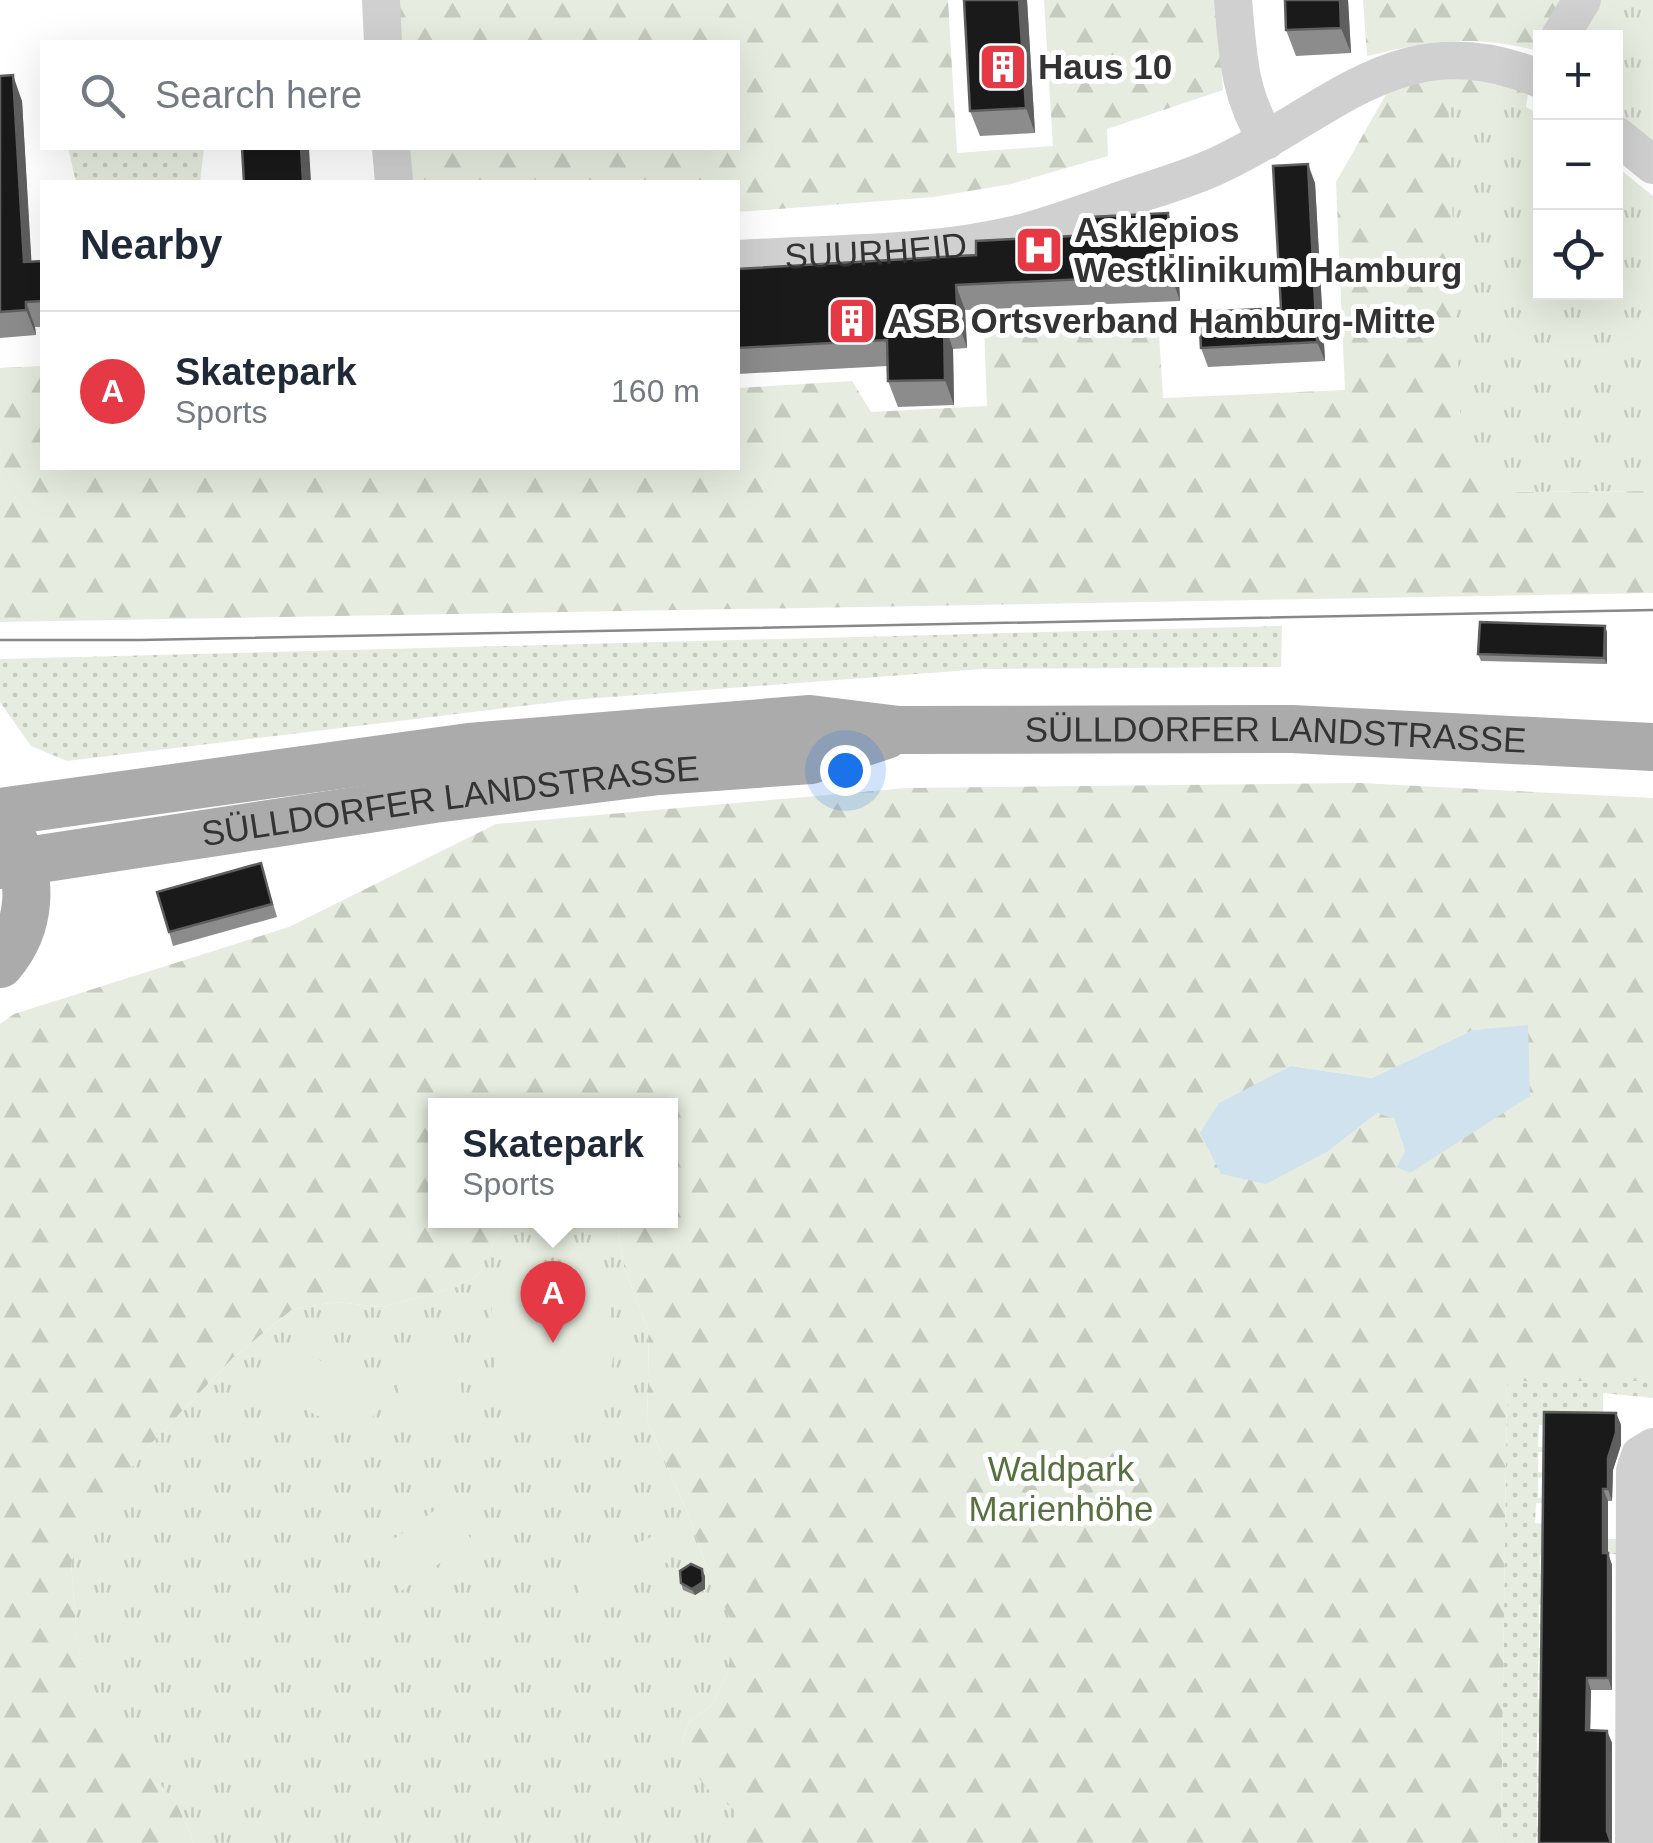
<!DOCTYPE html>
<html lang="en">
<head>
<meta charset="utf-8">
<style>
	body { margin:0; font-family:Arial,sans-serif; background:#f6f6f7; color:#1f2937 }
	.controls { position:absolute; right:30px; top:30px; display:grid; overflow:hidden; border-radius:0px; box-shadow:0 10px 40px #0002 }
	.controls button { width:90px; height:90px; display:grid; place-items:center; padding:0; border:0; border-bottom:2px solid #e0e1e3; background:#fff; color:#1f2937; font:50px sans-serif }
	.you { position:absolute; left:845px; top:770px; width:35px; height:35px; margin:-25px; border:8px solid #fff; border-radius:50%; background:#1a73e8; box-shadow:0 0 0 15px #1a73e833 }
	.badge { display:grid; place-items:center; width:65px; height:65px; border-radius:50%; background:#e63946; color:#fff; font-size:32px; font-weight:700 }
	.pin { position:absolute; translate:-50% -82px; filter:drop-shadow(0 2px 5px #0008) }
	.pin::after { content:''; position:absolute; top:52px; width:35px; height:30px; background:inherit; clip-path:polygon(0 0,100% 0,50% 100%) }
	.popup { position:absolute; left:428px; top:1098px; width:250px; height:130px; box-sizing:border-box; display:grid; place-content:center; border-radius:0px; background:#fff; filter:drop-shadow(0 2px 8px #0005); font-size:32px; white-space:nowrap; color:#747a83 }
	.popup b { font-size:38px; color:#1f2937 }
	.popup::after { content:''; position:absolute; left:50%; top:100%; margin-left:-20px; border:20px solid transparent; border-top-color:#fff }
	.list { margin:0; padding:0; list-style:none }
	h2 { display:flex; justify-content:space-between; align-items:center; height:130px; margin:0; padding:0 40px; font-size:42px }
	h2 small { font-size:32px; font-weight:400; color:#747a83 }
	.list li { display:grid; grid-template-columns:65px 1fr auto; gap:30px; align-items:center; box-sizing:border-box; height:160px; padding:0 40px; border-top:2px solid #e0e1e3 }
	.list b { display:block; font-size:38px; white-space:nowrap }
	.list p { margin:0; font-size:32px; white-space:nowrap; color:#747a83 }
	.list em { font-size:32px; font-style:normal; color:#747a83 }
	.icon { flex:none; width:55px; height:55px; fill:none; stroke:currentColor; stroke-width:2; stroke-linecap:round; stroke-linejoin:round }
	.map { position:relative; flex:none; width:1653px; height:1843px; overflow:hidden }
	.search { position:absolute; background:#fff; box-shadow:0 10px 40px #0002; left:40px; top:40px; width:700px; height:110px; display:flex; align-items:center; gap:25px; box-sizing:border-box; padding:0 35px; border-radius:0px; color:#747a83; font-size:38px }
	.panel { position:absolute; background:#fff; box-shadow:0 10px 40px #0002; left:40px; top:180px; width:700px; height:290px; border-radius:0px }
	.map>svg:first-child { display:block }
	.grass { fill:url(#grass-dots) }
	.forest { fill:url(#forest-firs); fill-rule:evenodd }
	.park { fill:url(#park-tufts) }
	.pitch { fill:#e6ecdf }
	.water { fill:#cfe2ee }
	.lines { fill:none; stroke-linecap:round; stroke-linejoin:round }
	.minor { stroke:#d0d0d0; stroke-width:38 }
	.major { stroke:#ababab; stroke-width:48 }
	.tram { stroke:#888; stroke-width:2.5 }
	.wall { fill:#8c8c8c }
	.shaded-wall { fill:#5f5f5f }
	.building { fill:#1a1a1a; stroke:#5f5f5f; stroke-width:2.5 }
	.labels { text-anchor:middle; stroke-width:10; stroke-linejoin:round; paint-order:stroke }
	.poi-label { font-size:35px; font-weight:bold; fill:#333; stroke:#fff; text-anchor:start }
	.street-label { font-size:35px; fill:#333; stroke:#fff }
	.park-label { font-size:35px; fill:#56703f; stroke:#fff }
</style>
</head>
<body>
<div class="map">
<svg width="1653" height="1843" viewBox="0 0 1653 1843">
	<defs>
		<pattern id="grass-dots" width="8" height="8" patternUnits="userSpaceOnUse" patternTransform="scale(2.5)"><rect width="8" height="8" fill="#e6ecdf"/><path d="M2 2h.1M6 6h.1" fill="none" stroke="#c6cbc0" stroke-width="1.8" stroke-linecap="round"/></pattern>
		<pattern id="forest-firs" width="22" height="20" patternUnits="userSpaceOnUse" patternTransform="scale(2.5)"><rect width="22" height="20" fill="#e6ecdf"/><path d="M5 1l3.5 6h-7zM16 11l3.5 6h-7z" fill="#c6cbc0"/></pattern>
		<pattern id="park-tufts" width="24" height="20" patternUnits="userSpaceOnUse" patternTransform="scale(2.5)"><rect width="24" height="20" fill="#e6ecdf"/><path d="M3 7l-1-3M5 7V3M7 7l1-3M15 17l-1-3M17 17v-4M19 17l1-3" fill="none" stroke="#c6cbc0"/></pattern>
	</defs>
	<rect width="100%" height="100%" fill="#fff"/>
	<path class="grass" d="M68,148H204L200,182H76Z
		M1282,626L1281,667L982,669L572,700L67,761L31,746L0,702V659Z
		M1507,1381H1653V1398L1603,1393V1425H1539L1538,1447L1549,1448V1452H1538V1472L1549,1473V1477L1538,1478V1498H1548L1549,1503H1536L1535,1523L1548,1524L1586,1539H1624L1621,1554L1540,1555V1574H1548V1579L1540,1580V1598L1548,1599V1604L1539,1605V1624H1548V1629L1539,1630V1648L1547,1649V1654L1539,1655L1538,1673L1547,1674V1679L1538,1680V1699H1547L1546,1732L1537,1733V1751L1546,1752V1758H1537V1776L1544,1777L1546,1782L1537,1783V1801L1545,1802V1807L1537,1808V1827H1545V1832H1537L1536,1843H1501Z"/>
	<path class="forest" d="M392,0H948L957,153L1053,146L1044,0H1216L1223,90L1107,129L1108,156L1011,184L934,197L738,212V182H404L401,148H738V42H392Z
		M1363,0H1566L1534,50C1474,34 1426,41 1367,56Z
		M1450,70L1529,86L1526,107L1448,98L1506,492L1653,491V593L0,622V368L42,366V468H738V388L852,381L871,412L987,406L984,326L1158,318L1163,398L1345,390L1336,182L1392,84Z
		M1360,783L1653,798V1381H1507L1501,1843H736V1811L705,1788L684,1756L682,1741L689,1722L713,1704L728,1671L708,1572L689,1517L647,1420L649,1332L624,1267L617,1221L670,1220V1106L596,1105L562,1099L545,1105L436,1106V1220L504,1221L477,1276L457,1287L383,1307L336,1302L293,1309L233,1358L147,1448L71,1563L77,1639L87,1694L178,1806L194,1843H0V1024L14,1014L289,927L496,824L907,788ZM1528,1026L1405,1151L1394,1118L1377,1113L1330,1150L1291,1066L1372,1078L1473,1030Z"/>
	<path class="park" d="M1598,0H1653V148L1616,117V38H1575Z
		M1448,97L1526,107L1540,115V292H1616V166L1653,196V491L1506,492L1462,463Z
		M504,1221H617L624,1267L649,1332L647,1420L689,1517L708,1572L734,1627L728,1671L713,1704L689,1722L682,1741L685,1756L705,1787L736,1811V1843H194L178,1806L87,1695L77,1640L71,1563L90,1521L147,1448L233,1358L293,1309L336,1302L383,1307L457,1287L477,1276Z"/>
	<path class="pitch" d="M576,1272C629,1283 621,1401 583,1423C573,1430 549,1427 538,1425C497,1418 476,1309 502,1285C522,1268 552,1273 576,1272Z
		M293,1347L385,1393L362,1438L270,1392Z
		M425,1347L457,1355L465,1419L403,1426L394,1360L400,1354Z
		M445,1503L472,1540L401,1591L374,1553Z
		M658,1534L670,1561L584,1600L571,1572Z"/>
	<path class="water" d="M1528,1025L1530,1096L1410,1173L1397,1167L1405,1151L1394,1118L1377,1113L1330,1150L1266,1184L1221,1174L1200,1133L1219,1103L1291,1066L1372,1078L1473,1030Z"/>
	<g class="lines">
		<g class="minor">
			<path d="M381,0L383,42"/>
			<path d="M1233,0C1238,53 1238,93 1267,140"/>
			<path d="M1559,38L1582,0"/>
			<path d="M1616,135L1653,165"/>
			<path d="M391,148L394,182"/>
			<path id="s1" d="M738,259C830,253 927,256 1018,234C1057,224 1095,209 1133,196C1160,187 1187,179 1212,168C1332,114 1400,20 1540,79"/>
			<path d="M1634,1843L1635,1471L1640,1455L1653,1447"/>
		</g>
		<g class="major">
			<path id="s2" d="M0,812L469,747L810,719L899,730L1292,729L1653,747"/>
			<path id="s3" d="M0,865L434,799L659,771L811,760L886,735"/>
			<path d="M0,964C32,927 34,877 11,836"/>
		</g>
		<path class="tram" d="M0,640H140L1653,610"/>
	</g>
	<path class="wall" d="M1027,0L1035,133L980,136L970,111Z
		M1285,0H1348L1351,53L1296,56L1286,30Z
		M0,76L22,101L31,261H42V327H35L36,335L0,338Z
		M1315,183L1325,361L1208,367L1201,348L1281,308Z
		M1090,235L1177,239L1180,301L965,310L967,348L953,349L954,405L898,407L888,381V366L738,374V269L976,255Z
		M1607,632V664L1481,661L1478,654Z
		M261,863L277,917L173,946L169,932Z
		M1616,1413L1621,1425V1445L1613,1470L1612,1501H1608V1553L1612,1565V1690H1591L1590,1731H1607L1612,1743V1843H1539Z
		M705,1576V1589L695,1595L683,1590L681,1583Z"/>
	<path class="shaded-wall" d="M1019,0H1027L1035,133L1026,108Z
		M1340,0H1348L1351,53L1341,28Z
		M13,75L22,101L33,287L24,262Z
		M301,148H309L311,182H303Z
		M1308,164L1315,183L1325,361L1317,342Z
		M1168,213L1177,239L1180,301L1171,275Z
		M956,285L965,310L967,348L958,322Z
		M26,302L35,327L36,335L26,310Z
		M944,323L953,349L954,405L945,380Z
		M1605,626L1607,632V664L1604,658Z
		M1616,1413L1621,1425V1445L1613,1470L1612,1501L1608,1489V1458Z
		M1603,1489L1608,1501V1565L1603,1553Z
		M1608,1553L1612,1565V1690L1608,1678Z
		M702,1569L705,1576V1589L695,1595L692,1589Z
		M1587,1678L1591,1690L1590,1742L1586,1730Z
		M1607,1731L1612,1743V1843L1607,1831Z"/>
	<path class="building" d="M964,0H1019L1026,108L970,111Z
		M1285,0H1340L1341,28L1286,30Z
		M13,75L24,262L42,261V301L26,302V310L0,312V76Z
		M242,148H301L303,182H244Z
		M1308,164L1317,342L1201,348L1199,312L1281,308L1273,166Z
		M1168,213L1171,275L956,285L958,322L944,323L945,380L888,381L887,340L738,348V269L976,255V241L1090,235V217Z
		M1480,622L1605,626L1604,658L1478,654Z
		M261,863L272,904L169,932L157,892Z
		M1544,1412L1616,1413V1433L1608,1458V1489H1603V1553H1608V1678H1587L1586,1730L1607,1731V1831L1611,1843H1539Z
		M691,1564L702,1569L703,1582L692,1589L681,1583L680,1571Z"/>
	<defs>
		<g id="building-square" transform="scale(2.5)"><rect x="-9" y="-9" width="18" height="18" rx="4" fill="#e63946" stroke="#fff"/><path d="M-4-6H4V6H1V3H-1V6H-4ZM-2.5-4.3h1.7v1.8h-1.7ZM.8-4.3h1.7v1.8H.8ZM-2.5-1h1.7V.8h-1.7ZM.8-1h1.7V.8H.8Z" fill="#fff"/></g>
		<g id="hospital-square" transform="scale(2.5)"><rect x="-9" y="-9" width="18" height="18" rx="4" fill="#e63946" stroke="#fff"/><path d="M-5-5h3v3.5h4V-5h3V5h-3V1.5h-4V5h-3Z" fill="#fff"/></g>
	</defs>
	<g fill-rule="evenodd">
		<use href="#building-square" x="1003" y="67"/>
		<use href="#hospital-square" x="1039" y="250"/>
		<use href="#building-square" x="852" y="321"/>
	</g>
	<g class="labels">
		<g class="poi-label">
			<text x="1038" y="79">Haus 10</text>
			<text x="1074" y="242">Asklepios<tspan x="1074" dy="40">Westklinikum Hamburg</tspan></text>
			<text x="887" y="333">ASB Ortsverband Hamburg-Mitte</text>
		</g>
		<g class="street-label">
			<text dy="12" stroke="none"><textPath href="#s1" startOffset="138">SUURHEID</textPath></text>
			<text dy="12" stroke="none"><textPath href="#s2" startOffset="1282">SÜLLDORFER LANDSTRASSE</textPath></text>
			<text dy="12" stroke="none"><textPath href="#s3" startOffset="455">SÜLLDORFER LANDSTRASSE</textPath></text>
		</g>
		<g class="park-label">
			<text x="1061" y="1481">Waldpark<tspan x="1061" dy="40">Marienhöhe</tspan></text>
		</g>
	</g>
</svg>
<div class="controls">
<button>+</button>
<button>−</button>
<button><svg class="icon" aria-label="locate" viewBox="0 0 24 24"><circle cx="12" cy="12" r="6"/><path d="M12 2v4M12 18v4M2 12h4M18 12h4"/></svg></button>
</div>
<div class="you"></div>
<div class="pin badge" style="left:553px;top:1343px">A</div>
<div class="popup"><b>Skatepark</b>Sports</div>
<div class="search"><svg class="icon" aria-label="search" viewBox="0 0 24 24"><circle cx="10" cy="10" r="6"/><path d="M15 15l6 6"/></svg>Search here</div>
<section class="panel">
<h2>Nearby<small></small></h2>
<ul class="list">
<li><span class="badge">A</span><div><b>Skatepark</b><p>Sports</p></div><em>160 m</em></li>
</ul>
</section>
</div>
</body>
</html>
